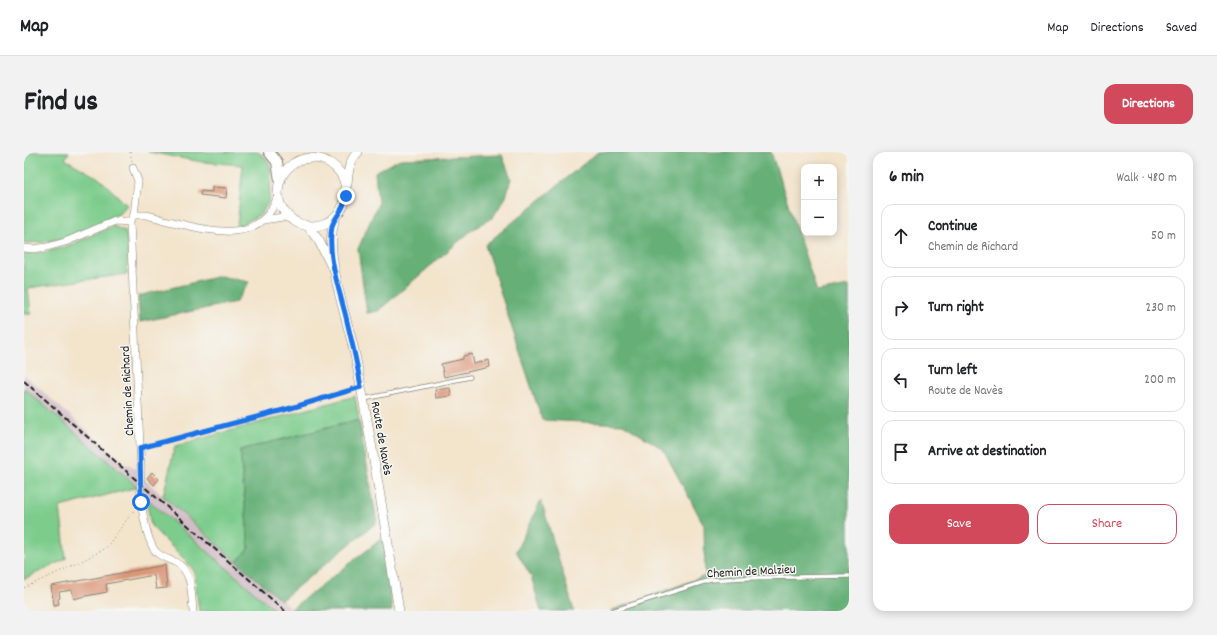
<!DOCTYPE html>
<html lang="en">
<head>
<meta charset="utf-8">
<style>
	body { margin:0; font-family:Dekko,sans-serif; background:#f2f2f2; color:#202124 }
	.controls { position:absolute; right:12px; top:12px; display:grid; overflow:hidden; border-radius:8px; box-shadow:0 2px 10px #0003 }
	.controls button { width:36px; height:36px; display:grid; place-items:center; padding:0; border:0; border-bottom:1px solid #e0e0e0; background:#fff; color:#202124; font:20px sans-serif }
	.stop { position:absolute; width:12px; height:12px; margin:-9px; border:3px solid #1a73e8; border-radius:50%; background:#fff }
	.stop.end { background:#1a73e8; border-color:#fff; box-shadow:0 1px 4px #0008 }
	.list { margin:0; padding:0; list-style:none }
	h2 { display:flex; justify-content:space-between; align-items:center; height:52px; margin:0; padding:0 16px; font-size:17px }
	h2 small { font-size:13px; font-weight:400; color:#757577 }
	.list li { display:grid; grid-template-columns:26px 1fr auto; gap:12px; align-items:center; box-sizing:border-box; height:64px; margin:0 8px 8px; padding:0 8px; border:1px solid #e0e0e0; border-radius:12px }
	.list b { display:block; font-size:15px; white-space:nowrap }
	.list p { margin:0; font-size:13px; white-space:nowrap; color:#757577 }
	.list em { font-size:13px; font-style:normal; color:#757577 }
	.actions { display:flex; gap:8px; padding:12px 16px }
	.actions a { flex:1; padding:9px 0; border:1px solid #d1495b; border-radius:12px; text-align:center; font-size:14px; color:#d1495b }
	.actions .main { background:#d1495b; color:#fff }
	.icon { flex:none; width:22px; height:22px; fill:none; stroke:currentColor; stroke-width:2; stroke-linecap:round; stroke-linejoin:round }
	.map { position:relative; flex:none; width:825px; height:459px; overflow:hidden; border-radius:12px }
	header { display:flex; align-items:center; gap:24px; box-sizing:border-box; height:56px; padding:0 20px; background:#fff; border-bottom:1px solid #e0e0e0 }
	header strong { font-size:19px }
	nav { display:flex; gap:22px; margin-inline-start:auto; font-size:14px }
	.intro { display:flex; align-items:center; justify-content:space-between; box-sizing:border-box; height:96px; padding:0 24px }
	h1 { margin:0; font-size:28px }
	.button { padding:10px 18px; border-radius:12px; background:#d1495b; color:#fff; font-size:14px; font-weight:700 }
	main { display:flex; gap:24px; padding:0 24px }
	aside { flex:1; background:#fff; border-radius:12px; box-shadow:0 2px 10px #0003 }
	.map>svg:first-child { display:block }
	.industrial { fill:#d2bdc6 }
	.green { fill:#7dcc8c; stroke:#4c7454 }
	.forest { fill:#66b078; stroke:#41664a }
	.building { fill:#db9678 }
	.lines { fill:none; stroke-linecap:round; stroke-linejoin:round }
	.service-casing { stroke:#888074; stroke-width:5 }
	.minor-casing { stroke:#888074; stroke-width:8 }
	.secondary-casing { stroke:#888074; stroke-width:10 }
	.primary-casing { stroke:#888074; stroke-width:12 }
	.path { stroke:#888074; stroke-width:1; stroke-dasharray:1 3; stroke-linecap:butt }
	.service { stroke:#fff; stroke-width:3.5 }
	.minor { stroke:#fff; stroke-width:7 }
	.secondary { stroke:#fff; stroke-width:9 }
	.primary { stroke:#fff; stroke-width:10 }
	.rail { stroke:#1c1c1c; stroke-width:2; stroke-dasharray:6 3; stroke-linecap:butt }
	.route { stroke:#1a73e8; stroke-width:5 }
	.labels { text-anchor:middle; stroke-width:3; stroke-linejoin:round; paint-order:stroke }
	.street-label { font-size:13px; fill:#1c1c1c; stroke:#f6f6f2 }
</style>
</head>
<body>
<header>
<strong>Map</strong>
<nav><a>Map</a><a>Directions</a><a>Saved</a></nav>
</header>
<div class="intro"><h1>Find us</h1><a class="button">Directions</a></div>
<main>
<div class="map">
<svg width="825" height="459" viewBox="0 0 825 459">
	<rect width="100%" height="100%" fill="#f6f6f2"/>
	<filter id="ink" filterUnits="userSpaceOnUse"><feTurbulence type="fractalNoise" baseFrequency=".025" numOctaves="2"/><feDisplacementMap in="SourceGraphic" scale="8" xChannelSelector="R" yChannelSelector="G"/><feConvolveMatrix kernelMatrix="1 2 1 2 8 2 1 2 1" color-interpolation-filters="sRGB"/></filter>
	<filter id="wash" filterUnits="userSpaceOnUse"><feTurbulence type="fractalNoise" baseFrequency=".012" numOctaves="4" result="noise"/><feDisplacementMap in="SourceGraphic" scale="16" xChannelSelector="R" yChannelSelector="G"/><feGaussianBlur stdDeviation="0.9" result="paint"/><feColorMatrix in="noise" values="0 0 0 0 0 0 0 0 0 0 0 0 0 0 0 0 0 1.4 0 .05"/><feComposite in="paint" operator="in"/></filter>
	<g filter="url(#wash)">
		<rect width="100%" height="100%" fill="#f3e4cc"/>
		<path class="industrial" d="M0,223L102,313L105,312L113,318L114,335L0,236Z
			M120,327L139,344L270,459H252L122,346L120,341Z"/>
		<path class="green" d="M0,0H45L41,7L76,27L103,53L95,62L41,86L21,90L0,91Z
			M124,0H234L242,6L246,13L247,27L245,50L237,62L213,75L219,13L178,10Z
			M89,74L101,79L104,93L103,122L4,136L7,162H0V101C28,104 64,85 89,74Z
			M0,236L114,335L36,355L42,407L0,427Z
			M331,244L335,268L216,298L225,396L213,410L139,344L151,294Z
			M122,346L252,459H175L170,419L162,409L127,374Z"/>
		<path class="forest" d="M574,0H747L793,140L825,134V459L712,458L708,459H586L681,424L680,373L639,297L599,272L518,268L461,93Z
			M478,3L487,26L482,45L469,65L448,78L354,159L343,161L334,97L354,52L351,20L376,7Z
			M196,124L225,130L212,150L116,170L114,144Z
			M335,268L353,370L257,448L213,410L225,396L216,298Z
			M517,348L550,459H517L507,424L492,399Z
			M360,385L368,459H270L267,457Z"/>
		<g id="blocks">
			<path class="building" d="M188,35L203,36L202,46L176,43L177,39L188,40Z
				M448,202L450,212L465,208L466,215L420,225L417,212L439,207V204Z
				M426,236L427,244L412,246L411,238Z
				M128,320L135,327L130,333L123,326Z
				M141,413L143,436L132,437L130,423L82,432L83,440L57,445L50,447L48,438L35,440L36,446L34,447L35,452L30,453L27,434Z"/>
		</g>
	</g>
	<g filter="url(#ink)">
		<use href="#blocks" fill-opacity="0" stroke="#888074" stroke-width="1"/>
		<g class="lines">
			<g class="service-casing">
				<path id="service" d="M340,247L446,225
					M588,459L686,428L719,426L825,424"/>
			</g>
			<g class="minor-casing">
				<path id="minor" d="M110,63C114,63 118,63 122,63C128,64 134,66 140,68C181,77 237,97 254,43
					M108,66L110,63L114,29L109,16
					M239,68L259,65L266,67
					M106,70L117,316C117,327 116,339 117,350C119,363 124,391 132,400C137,405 144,407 151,410C169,419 167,441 169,459
					M0,96L9,97L23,95L41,90L91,69L106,70"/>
			</g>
			<g class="secondary-casing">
				<path id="secondary" d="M254 40a34 34 0 1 1 68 0a34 34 0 1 1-68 0Z
					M323,32C324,20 325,9 334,0
					M311,66C298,104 325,168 332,208C348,291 361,375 375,459
					M284,74L295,89L307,113"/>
			</g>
			<g class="primary-casing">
				<path id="primary" d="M245,0L253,10L256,28"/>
			</g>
			<path class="path" d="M106,0L108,9
				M124,294L267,256L329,238
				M0,436L56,410L82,396L110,358"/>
			<use href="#service" class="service"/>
			<use href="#minor" class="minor"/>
			<use href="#secondary" class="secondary"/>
			<use href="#primary" class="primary"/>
			<path class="rail" d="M0,229L261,459"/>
		</g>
	</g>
	<g class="lines" filter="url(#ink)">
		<path class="route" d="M117,350L116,296L267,256L337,235C333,210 327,186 321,161C314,134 303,102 308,74C310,67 314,64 317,58C320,54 321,49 322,44"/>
	</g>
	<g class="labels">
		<g class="street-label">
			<text transform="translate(102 239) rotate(-93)" y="5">Chemin de Richard</text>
			<text transform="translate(359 286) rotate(80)" y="5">Route de Navès</text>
			<text transform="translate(727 418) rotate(-3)" y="5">Chemin de Malzieu</text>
		</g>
	</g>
</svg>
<div class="controls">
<button>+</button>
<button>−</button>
</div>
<div class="stop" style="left:117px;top:350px"></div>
<div class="stop end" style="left:322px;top:44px"></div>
</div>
<aside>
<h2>6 min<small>Walk · 480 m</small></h2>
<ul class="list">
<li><svg class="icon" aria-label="ahead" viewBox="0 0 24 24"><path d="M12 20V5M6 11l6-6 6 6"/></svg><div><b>Continue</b><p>Chemin de Richard</p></div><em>50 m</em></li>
<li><svg class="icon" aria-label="right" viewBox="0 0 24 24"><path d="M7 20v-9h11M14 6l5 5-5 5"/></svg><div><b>Turn right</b></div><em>230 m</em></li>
<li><svg class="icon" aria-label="left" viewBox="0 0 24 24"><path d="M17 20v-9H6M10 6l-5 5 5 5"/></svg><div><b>Turn left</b><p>Route de Navès</p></div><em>200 m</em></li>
<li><svg class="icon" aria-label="arrive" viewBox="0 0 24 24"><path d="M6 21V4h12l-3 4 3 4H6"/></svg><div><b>Arrive at destination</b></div></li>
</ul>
<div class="actions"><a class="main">Save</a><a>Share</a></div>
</aside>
</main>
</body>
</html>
